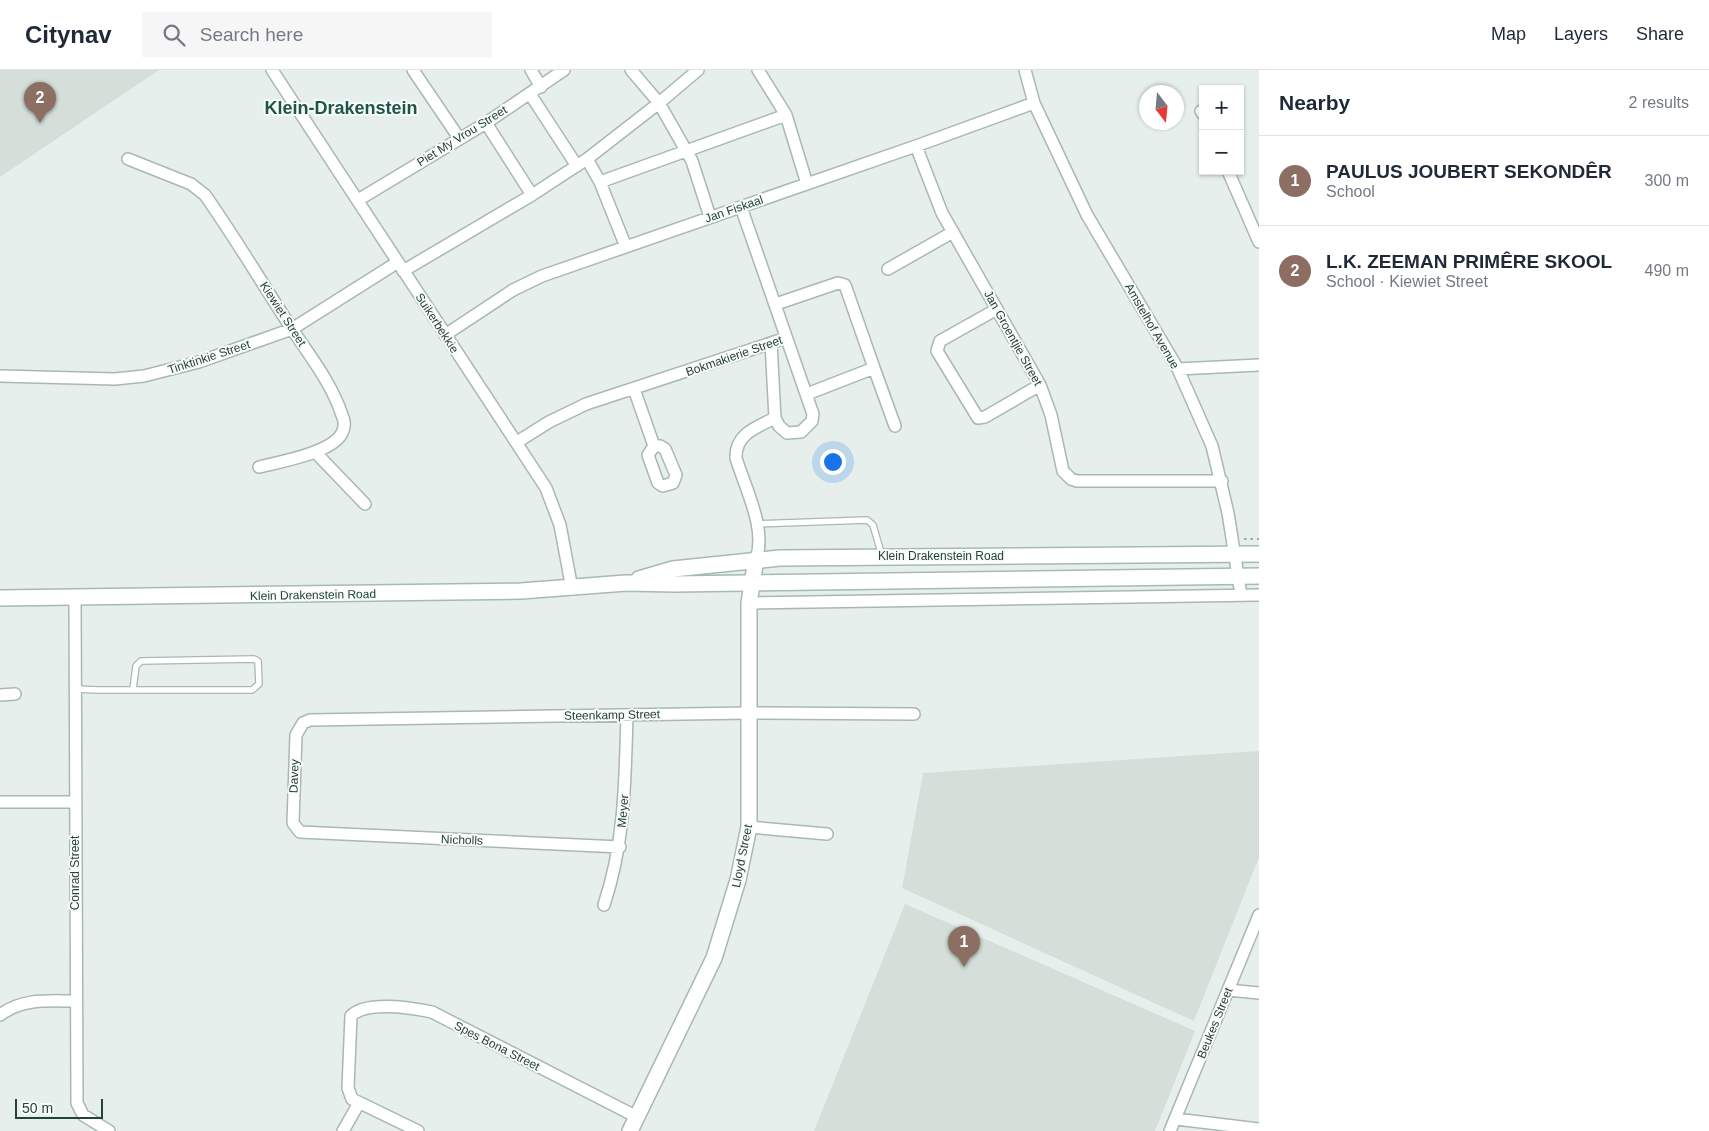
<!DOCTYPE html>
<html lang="en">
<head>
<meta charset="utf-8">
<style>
	body { margin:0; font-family:Helvetica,sans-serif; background:#f6f6f7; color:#1f2937 }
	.controls { position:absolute; right:15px; top:15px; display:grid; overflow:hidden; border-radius:0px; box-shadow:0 1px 4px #0004 }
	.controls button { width:45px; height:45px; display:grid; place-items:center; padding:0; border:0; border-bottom:1px solid #e0e1e3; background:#fff; color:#1f2937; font:25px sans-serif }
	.compass { position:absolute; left:1139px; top:15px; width:45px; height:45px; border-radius:50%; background:#fff; box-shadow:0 1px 4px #0004; rotate:164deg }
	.scale { position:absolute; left:15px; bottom:12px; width:88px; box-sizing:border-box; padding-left:5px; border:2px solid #24423a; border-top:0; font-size:14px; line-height:18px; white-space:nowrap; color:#24423a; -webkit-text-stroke:4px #f7fbf9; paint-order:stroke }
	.you { position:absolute; left:832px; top:391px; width:18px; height:18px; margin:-12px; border:4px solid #fff; border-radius:50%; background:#1a73e8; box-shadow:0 0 0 8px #1a73e833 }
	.badge { display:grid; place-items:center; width:32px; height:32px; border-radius:50%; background:#0f766e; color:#fff; font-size:16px; font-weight:700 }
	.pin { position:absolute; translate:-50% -41px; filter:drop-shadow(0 1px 2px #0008) }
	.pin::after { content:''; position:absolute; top:26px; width:18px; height:15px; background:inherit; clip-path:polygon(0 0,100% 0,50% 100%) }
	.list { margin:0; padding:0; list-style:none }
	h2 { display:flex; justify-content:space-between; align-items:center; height:65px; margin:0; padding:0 20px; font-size:21px }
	h2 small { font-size:16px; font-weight:400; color:#747a83 }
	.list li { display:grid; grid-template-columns:32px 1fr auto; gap:15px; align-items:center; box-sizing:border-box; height:90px; padding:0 20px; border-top:1px solid #e0e1e3 }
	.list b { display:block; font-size:19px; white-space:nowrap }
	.list p { margin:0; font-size:16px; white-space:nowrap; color:#747a83 }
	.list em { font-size:16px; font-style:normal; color:#747a83 }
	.icon { flex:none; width:28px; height:28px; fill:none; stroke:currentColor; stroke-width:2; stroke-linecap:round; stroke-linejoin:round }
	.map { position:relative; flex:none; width:1259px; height:1061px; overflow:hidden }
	header { display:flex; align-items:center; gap:30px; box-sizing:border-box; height:70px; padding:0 25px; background:#fff; border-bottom:1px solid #e0e1e3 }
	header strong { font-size:24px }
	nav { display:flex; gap:28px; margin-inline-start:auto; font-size:18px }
	.search { width:350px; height:45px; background:#f6f6f7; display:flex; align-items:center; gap:12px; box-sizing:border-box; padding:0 18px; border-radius:0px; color:#747a83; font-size:19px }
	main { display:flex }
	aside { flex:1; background:#fff }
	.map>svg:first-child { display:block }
	.built { fill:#d4dfda }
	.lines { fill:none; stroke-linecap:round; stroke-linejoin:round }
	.service-casing { stroke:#a8b8b2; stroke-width:8 }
	.minor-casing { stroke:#a8b8b2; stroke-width:14 }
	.tertiary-casing { stroke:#a8b8b2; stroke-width:18 }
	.secondary-casing { stroke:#a4bbb3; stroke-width:18 }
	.path { stroke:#86b3a5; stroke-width:2; stroke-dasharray:2.5 4; stroke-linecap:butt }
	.service { stroke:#fff; stroke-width:5.5 }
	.minor { stroke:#fff; stroke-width:11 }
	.tertiary { stroke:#fff; stroke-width:15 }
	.secondary { stroke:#fff; stroke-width:15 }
	.labels { text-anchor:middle; stroke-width:4; stroke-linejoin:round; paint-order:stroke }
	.street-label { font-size:12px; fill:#24423a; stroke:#f7fbf9 }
	.district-label { font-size:18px; font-weight:bold; fill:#1f5548; stroke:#f7fbf9 }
</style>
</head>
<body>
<header>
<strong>Citynav</strong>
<div class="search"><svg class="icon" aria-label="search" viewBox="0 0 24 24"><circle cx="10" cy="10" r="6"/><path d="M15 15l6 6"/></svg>Search here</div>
<nav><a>Map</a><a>Layers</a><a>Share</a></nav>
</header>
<main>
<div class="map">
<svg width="1259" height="1061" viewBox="0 0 1259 1061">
	<rect width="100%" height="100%" fill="#e6efeb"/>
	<path class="built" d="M0,0H159L0,107Z
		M1259,681V787L1194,951L902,818L923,703Z
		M905,834L1195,961L1155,1061H814Z"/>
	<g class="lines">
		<g class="service-casing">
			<path id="service" d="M757,454L867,450L873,455L882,486
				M75,619L99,620H252L259,614L258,591L254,589L141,591L136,596L133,619"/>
		</g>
		<g class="minor-casing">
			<path id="minor" d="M272,0L546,418L560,455L572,519
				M413,0L459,68
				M531,0L541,17
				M631,0L659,33L698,0
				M758,0L786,45L807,114
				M1025,0L1034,33L1087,145L1178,299L1212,376L1228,443L1241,525
				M530,24L577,96
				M1201,41L1203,44
				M486,53L532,125
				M916,76L942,143L1040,315L1051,345L1063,401L1071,409L1077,411H1222
				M128,89L191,114L205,125C236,169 263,215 292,259C310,286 332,314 342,345C345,351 345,357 342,363C332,383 279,392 259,397
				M587,89L600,112
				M1228,101L1259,172
				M358,130L486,53L564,0
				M741,137L813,344L812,351L801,362L787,363L779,356L775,348L771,273
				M626,177L600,112L786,45
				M888,199L953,162
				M403,201L532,125L587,89L659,33L692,91L710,147
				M776,234L838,213L845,215L874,298L807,324
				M997,239L940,271L937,281L978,348L985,347L1040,315
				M445,265L513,220L542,206L916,76L1034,33
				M874,298L895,356
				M1178,299L1259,295
				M0,306L115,309L144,306L199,292L292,259L398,192
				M634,319L654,376H660L665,379L676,405L673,413L663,416L658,413L648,385L654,376
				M517,372L549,352L586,334L777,271
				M315,382L365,434
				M756,489C767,459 745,418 736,388C735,364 757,357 775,348
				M75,528L77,1033L83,1045L109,1061
				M749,533L1259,525
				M0,625L15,624
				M0,732H76
				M749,757L827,764
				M620,777L300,762L293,753L296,665L303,653L310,650L748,643L914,644
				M604,835C625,772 625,711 627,645
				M1228,920L1259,923
				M0,945C23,928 47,931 75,931
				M1176,1049L1259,1059
				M343,1061L359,1033
				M418,1061L352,1029L348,1018L351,946C366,930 413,938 432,942L637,1047
				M1170,1061L1259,845"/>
		</g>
		<g class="tertiary-casing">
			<path id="tertiary" d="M630,1061L714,888L738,810L749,757V533L756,489"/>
		</g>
		<g class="secondary-casing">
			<path id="secondary" d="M639,509L673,499L780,488L1259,484
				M0,528L521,521L626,513L675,514L1259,506"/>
		</g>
		<path class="path" d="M1244,469H1259"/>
		<use href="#service" class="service"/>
		<use href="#minor" class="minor"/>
		<use href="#tertiary" class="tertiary"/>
		<use href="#secondary" class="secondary"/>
	</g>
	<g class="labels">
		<g class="street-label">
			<text transform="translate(462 66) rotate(-32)" y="4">Piet My Vrou Street</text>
			<text transform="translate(734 139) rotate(-19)" y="4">Jan Fiskaal</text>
			<text transform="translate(283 244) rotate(57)" y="4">Kiewiet Street</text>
			<text transform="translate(437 253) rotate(57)" y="4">Suikerbekkie</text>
			<text transform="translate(1152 256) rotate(60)" y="4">Amstelhof Avenue</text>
			<text transform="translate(1013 268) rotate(61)" y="4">Jan Groentjie Street</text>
			<text transform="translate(734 286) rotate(-19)" y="4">Bokmakierie Street</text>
			<text transform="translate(209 287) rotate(-18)" y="4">Tinktinkie Street</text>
			<text x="941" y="490">Klein Drakenstein Road</text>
			<text transform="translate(313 525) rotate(-1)" y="4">Klein Drakenstein Road</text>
			<text transform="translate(612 645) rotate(-1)" y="4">Steenkamp Street</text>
			<text transform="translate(294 706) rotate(-88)" y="4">Davey</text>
			<text transform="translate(623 741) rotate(-85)" y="4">Meyer</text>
			<text transform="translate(462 770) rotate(2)" y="4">Nicholls</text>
			<text transform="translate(742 786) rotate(-79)" y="4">Lloyd Street</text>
			<text transform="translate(75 803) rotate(-90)" y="4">Conrad Street</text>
			<text transform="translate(1215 953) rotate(-68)" y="4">Beukes Street</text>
			<text transform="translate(497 976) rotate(27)" y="4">Spes Bona Street</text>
		</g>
		<g class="district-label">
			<text x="341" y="44">Klein-Drakenstein</text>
		</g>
	</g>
</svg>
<div class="controls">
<button>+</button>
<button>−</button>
</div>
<svg class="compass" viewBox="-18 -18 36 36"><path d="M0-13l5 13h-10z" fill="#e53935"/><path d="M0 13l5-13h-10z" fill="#747a83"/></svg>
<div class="scale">50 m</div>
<div class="you"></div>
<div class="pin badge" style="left:964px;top:897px;background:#8d6e63">1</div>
<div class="pin badge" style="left:40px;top:53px;background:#8d6e63">2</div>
</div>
<aside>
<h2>Nearby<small>2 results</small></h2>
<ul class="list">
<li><span class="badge" style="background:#8d6e63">1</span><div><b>PAULUS JOUBERT SEKONDÊR</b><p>School</p></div><em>300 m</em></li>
<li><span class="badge" style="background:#8d6e63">2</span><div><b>L.K. ZEEMAN PRIMÊRE SKOOL</b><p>School · Kiewiet Street</p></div><em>490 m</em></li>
</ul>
</aside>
</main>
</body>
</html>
